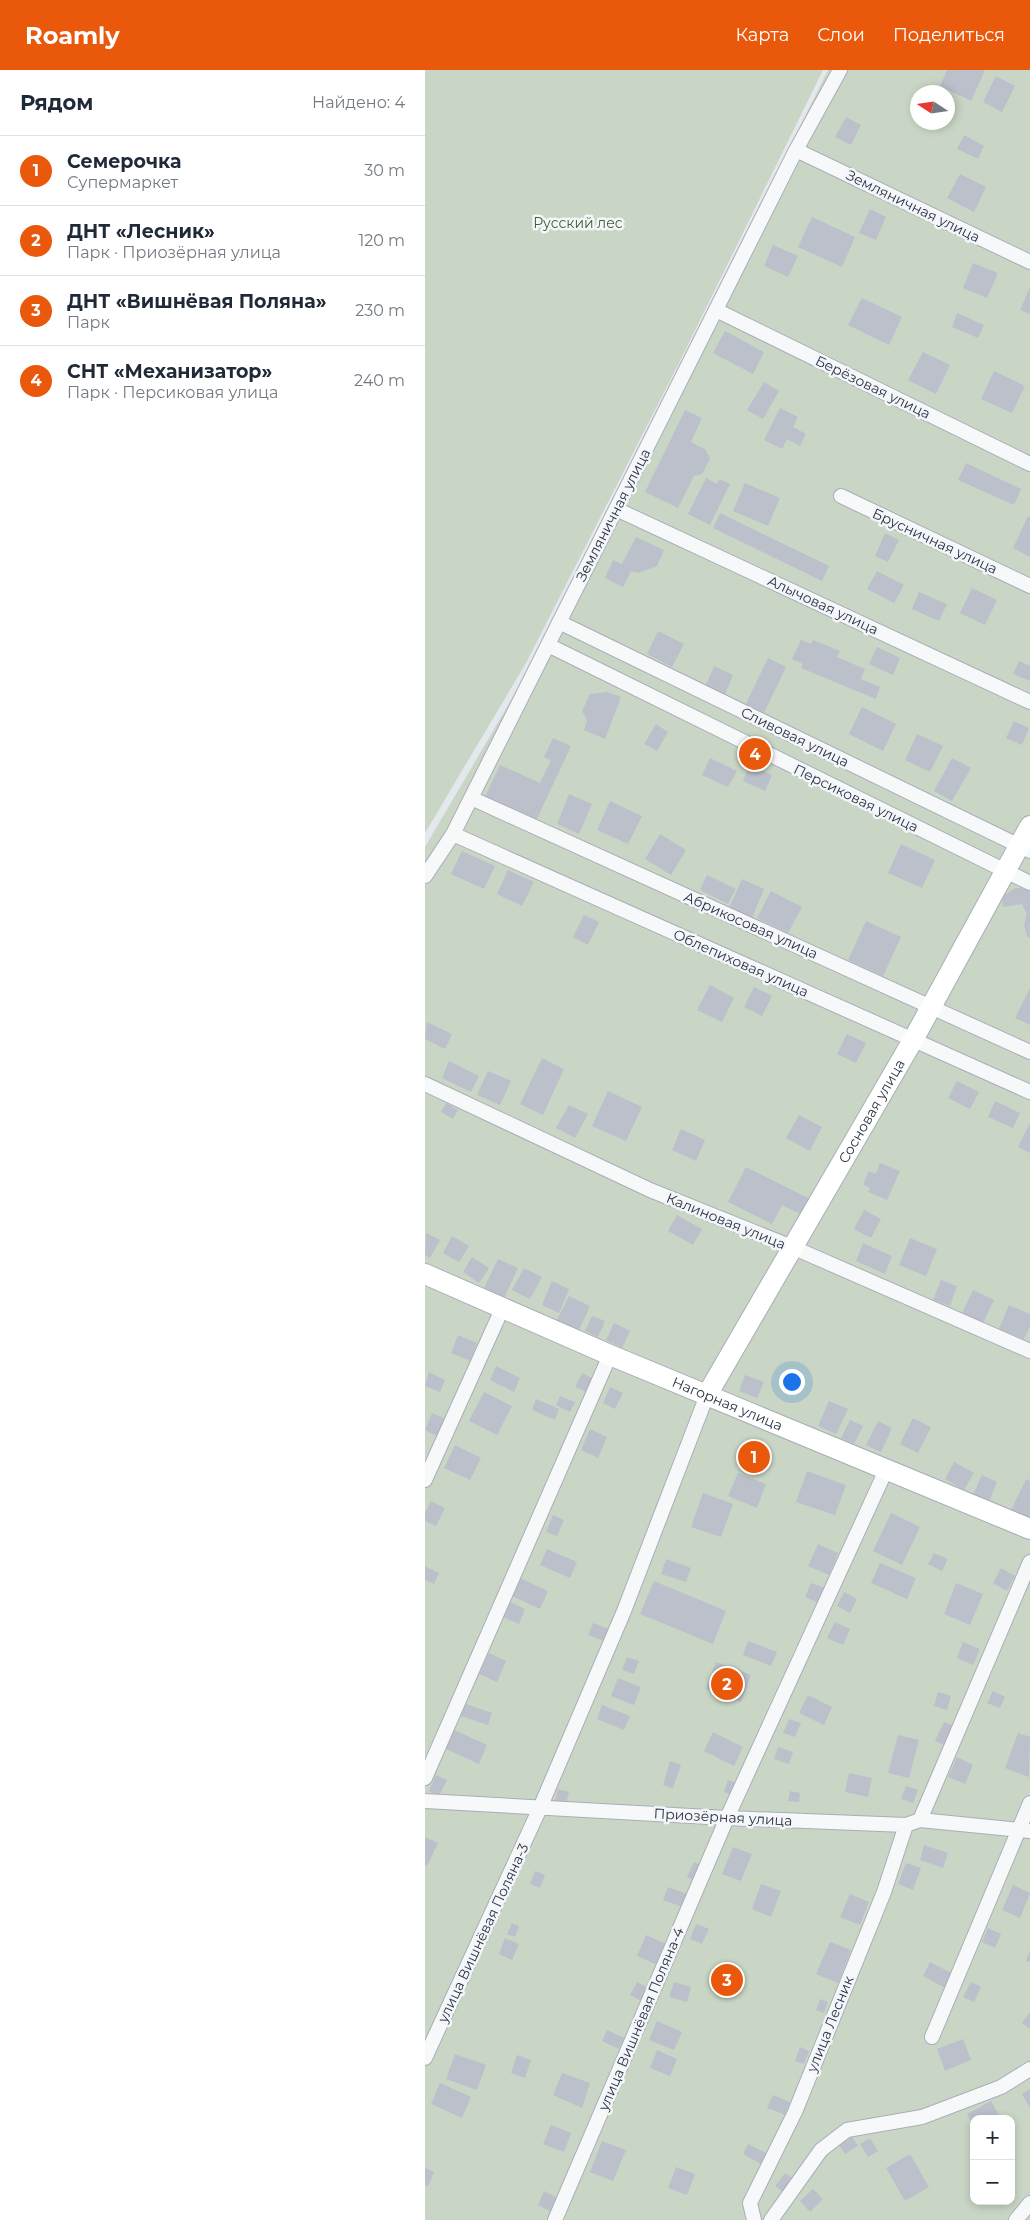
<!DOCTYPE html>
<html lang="ru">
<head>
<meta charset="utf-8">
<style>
	body { margin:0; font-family:Montserrat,sans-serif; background:#f2f2f3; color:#1f2937 }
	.controls { position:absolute; right:15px; bottom:15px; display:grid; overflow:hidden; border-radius:10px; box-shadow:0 2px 8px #0003 }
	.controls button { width:45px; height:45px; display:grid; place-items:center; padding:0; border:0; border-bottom:1px solid #e0e1e3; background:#fff; color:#1f2937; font:25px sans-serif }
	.compass { position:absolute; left:485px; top:15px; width:45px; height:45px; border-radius:50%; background:#fff; box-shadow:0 2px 8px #0003; rotate:282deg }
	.you { position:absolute; left:366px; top:1311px; width:18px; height:18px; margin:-12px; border:4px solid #fff; border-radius:50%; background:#1a73e8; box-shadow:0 0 0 8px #1a73e833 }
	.badge { display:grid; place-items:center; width:32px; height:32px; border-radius:50%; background:#ea580c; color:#fff; font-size:16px; font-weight:700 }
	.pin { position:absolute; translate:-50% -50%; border:2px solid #fff; box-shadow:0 1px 5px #0006 }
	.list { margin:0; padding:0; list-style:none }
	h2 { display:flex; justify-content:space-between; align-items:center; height:65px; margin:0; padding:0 20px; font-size:21px }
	h2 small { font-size:16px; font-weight:400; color:#747a83 }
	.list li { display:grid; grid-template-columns:32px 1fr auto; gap:15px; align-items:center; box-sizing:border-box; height:70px; padding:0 20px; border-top:1px solid #e0e1e3 }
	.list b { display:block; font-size:19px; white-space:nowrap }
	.list p { margin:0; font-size:16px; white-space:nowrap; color:#747a83 }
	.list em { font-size:16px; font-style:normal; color:#747a83 }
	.map { position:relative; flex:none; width:605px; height:2150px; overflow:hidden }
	header { display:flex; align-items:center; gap:30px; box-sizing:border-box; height:70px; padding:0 25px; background:#ea580c; color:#fff }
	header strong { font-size:24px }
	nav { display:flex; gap:28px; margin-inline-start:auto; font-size:18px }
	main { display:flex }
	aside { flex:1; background:#fff }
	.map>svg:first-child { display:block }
	.green { fill:#c9d6c5; fill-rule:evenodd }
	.building { fill:#bbc0ca }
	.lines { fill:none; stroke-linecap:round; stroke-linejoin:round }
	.street-casing { stroke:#a9aeb7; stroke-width:16 }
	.secondary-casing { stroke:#a9aeb7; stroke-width:22 }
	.street { stroke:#f7f8fa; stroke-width:14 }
	.secondary { stroke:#fff; stroke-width:20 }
	.labels { text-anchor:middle; stroke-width:5; stroke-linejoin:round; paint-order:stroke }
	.street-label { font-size:14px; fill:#2b3445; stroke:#f4f6f9 }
	.park-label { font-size:14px; fill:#3f6138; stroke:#f4f6f9 }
</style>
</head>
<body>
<header>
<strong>Roamly</strong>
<nav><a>Карта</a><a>Слои</a><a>Поделиться</a></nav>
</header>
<main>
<aside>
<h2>Рядом<small>Найдено: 4</small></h2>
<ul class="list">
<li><span class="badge">1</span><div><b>Семерочка</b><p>Супермаркет</p></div><em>30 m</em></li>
<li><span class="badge">2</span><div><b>ДНТ «Лесник»</b><p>Парк · Приозёрная улица</p></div><em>120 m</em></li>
<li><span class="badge">3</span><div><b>ДНТ «Вишнёвая Поляна»</b><p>Парк</p></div><em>230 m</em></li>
<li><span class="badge">4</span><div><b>СНТ «Механизатор»</b><p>Парк · Персиковая улица</p></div><em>240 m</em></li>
</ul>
</aside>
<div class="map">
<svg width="605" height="2150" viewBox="0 0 605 2150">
	<rect width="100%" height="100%" fill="#e4e7ec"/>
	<path class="green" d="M0,0H398L253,295L101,593L0,763Z
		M403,0H605V2150H0V777L109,591ZM492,22H522V52H492ZM549,2049H586V2131H549Z"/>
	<path class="building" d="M522,0H560L546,31L515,16Z
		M571,6L590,16L577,42L558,32Z
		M421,47L436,55L426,75L410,67Z
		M539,65L559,76L553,89L532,79Z
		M535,104L561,117L549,142L522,128Z
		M445,139L461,147L451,170L434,163Z
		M387,147L430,167L417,197L373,177Z
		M348,175L373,186L363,207L339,196Z
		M548,193L573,203L562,228L538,218Z
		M605,217V244L595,240Z
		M437,228L477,247L464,275L423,255Z
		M532,243L559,255L553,268L527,257Z
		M300,261L339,282L328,304L288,283Z
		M498,282L525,295L511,324L483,310Z
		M569,301L600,316L587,343L556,329Z
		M339,312L354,321L338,349L322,340Z
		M355,338L373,347L368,357L381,364L375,376L362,369L357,379L339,370Z
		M260,340L277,348L266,372L281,380L285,389L277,404L269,406L253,438L220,422Z
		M541,393L596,419L589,435L533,410Z
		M281,408L292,414L294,409L305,414L285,455L263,444Z
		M320,413L355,428L343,456L308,441Z
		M295,443L404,496L397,511L288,458Z
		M603,446L605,447V487L588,478Z
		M460,463L474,470L463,492L450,486Z
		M211,467L239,480L232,496L213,503L206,501L198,517L180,508L188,490L197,494Z
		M452,501L479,515L469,533L442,519Z
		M547,518L572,530L560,555L535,543Z
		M494,522L522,534L514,551L487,539Z
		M233,561L259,574L247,597L222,584Z
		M376,570L386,574L388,570L415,581L412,587L440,599L436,609L455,617L451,629L376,598L378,594L367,589Z
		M452,577L475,588L468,605L444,594Z
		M343,588L361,597L339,643L321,634Z
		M594,591L605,596V611L588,604Z
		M289,596L308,605L300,624L281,615Z
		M182,622L196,627L180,669L159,660L162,650L157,641L165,624Z
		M437,637L471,654L458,681L424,664Z
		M589,651L604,658L597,675L581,668Z
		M231,654L243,662L232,681L219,674Z
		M492,664L518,676L505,702L480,690Z
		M128,668L146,676L111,751L60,727L75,695L115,713L126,690L119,687Z
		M285,688L312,701L303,717L277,705Z
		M527,688L546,698L527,731L509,721Z
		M325,695L347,705L340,721L318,711Z
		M144,724L167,734L154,764L132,754Z
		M185,731L217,746L203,774L172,760Z
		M235,764L261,780L246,805L220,789Z
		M476,774L510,790L497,818L463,803Z
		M37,781L70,796L59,819L26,804Z
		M83,800L109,812L97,836L72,824Z
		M282,805L311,819L303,834L275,820Z
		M317,809L339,819L327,848L304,838Z
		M590,818H596L605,821V868L602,866L599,855L602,844L597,834L578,837L577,827Z
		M346,821L377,837L363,863L332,848Z
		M159,845L174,852L163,875L148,867Z
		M441,851L476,867L458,906L423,890Z
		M285,915L309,928L297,952L272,940Z
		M329,917L347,926L337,946L319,937Z
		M604,920H605V955L590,948Z
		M2,952L27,964L20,979L0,969Z
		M422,964L441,973L431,993L412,984Z
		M117,988L139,999L118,1045L95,1034Z
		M24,991L54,1006L46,1022L17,1008Z
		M63,1001L86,1011L75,1035L52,1025Z
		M532,1011L554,1022L545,1039L523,1028Z
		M183,1021L217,1037L201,1071L167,1056Z
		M570,1031L595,1043L588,1058L563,1047Z
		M21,1033L33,1040L28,1049L16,1042Z
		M144,1035L163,1044L150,1068L131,1058Z
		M374,1045L397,1057L385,1081L361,1068Z
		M605,1053V1083L593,1077Z
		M256,1059L280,1070L271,1091L247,1080Z
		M455,1093L475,1101L462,1130L443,1122L445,1118L438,1115L444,1101L451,1104Z
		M321,1097L385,1129L377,1145L357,1135L347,1154L303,1132Z
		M439,1140L456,1149L446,1168L429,1159Z
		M252,1145L277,1159L268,1175L243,1161Z
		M1,1163L15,1170L5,1188L0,1185Z
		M27,1166L44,1176L34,1192L18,1183Z
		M485,1168L512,1179L501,1206L474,1195Z
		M438,1173L467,1186L460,1204L431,1191Z
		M47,1187L64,1198L54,1213L38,1202Z
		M73,1189L93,1198L78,1230L58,1220Z
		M99,1198L117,1207L105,1229L87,1220Z
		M516,1210L532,1216L525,1236L508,1230Z
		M127,1211L144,1219L134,1243L117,1235Z
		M548,1220L569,1230L558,1253L537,1243Z
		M144,1226L165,1236L153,1262L131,1252Z
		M584,1235L605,1244V1256L599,1269L574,1259Z
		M167,1246L180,1251L173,1267L160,1261Z
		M189,1253L205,1261L197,1278L181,1270Z
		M33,1265L52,1273L45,1291L26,1283Z
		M71,1296L95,1308L89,1322L65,1310Z
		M4,1302L20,1310L15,1322L0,1316Z
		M157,1303L167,1308L161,1322L150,1317Z
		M320,1305L339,1312L332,1328L314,1321Z
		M185,1317L198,1323L190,1339L178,1333Z
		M59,1322L87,1336L72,1365L44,1351Z
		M135,1326L150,1332L145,1342L131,1335Z
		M111,1329L134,1339L130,1350L107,1340Z
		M404,1331L423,1339L411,1364L393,1356Z
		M7,1343L21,1349L12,1366L0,1360Z
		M488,1348L506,1357L493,1383L475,1374Z
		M425,1350L438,1356L429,1374L416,1368Z
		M453,1351L467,1358L456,1382L441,1375Z
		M165,1359L182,1367L173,1388L156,1380Z
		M30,1375L56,1388L45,1410L19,1398Z
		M323,1378L343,1386L339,1398L318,1390Z
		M529,1392L549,1403L539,1420L520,1409Z
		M382,1401L421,1415L410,1445L371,1432Z
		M313,1403L341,1414L332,1438L303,1426Z
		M557,1405L572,1412L564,1432L548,1425Z
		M601,1409L605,1411V1452L585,1442Z
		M278,1423L308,1434L296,1467L266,1457Z
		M6,1431L20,1438L11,1456L0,1451V1443Z
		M466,1443L495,1457L477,1495L448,1481Z
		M128,1445L139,1450L132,1466L121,1462Z
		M393,1474L413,1483L404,1505L383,1496Z
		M122,1479L152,1492L145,1508L115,1495Z
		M509,1483L523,1489L517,1501L503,1494Z
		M241,1489L266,1498L261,1512L236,1504Z
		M455,1493L491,1508L482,1529L446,1513Z
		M0,1496L14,1503L9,1514L0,1510Z
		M576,1498L590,1506L582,1521L568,1513Z
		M95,1508L123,1521L115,1539L87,1526Z
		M229,1511L301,1541L288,1574L215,1544Z
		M386,1513L400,1518L393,1533L380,1527Z
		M531,1513L558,1524L545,1555L519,1544Z
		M419,1522L432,1529L425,1543L412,1536Z
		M85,1532L100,1539L94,1554L78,1547Z
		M410,1552L425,1559L418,1575L402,1568Z
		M168,1553L184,1559L179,1571L163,1565Z
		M323,1571L352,1582L346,1596L318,1585Z
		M538,1572L555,1579L548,1595L532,1588Z
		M64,1583L81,1591L72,1612L54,1604Z
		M202,1587L214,1591L209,1604L197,1600Z
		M291,1592L326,1605L316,1632L281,1619Z
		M193,1608L216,1617L209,1635L186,1626Z
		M568,1621L580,1627L575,1638L562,1633Z
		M513,1622L526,1626L522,1640L509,1636Z
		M383,1625L407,1637L399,1655L374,1643Z
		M41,1634L67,1643L63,1655L36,1646Z
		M177,1635L205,1646L199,1660L172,1649Z
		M364,1649L376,1653L370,1667L358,1663Z
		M519,1652L527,1655L519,1675L510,1671Z
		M29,1660L62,1675L54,1694L21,1679Z
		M288,1662L318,1677L309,1696L279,1681Z
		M593,1663L605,1667L604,1707L580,1698Z
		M473,1665L494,1670L484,1708L463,1703Z
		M353,1677L368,1682L364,1694L349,1689Z
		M532,1687L548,1695L540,1714L523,1707Z
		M245,1691L256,1695L248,1718L238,1715Z
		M424,1703L447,1708L443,1727L420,1722Z
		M11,1705L22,1710L14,1726L4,1721Z
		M303,1710L312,1713L307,1725L299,1722Z
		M481,1716L493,1720L488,1733L476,1729Z
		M133,1719L144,1722L140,1738L129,1735Z
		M365,1721L375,1723L374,1732L363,1731Z
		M0,1767L13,1773L2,1796L0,1795Z
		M499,1775L523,1783L518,1798L495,1790Z
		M308,1777L327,1784L316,1811L297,1804Z
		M269,1792L278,1796L271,1811L262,1807Z
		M481,1793L496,1798L488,1820L473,1814Z
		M110,1801L120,1805L115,1818L105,1814Z
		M336,1814L356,1821L346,1847L327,1839Z
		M588,1815L605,1823L595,1848L577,1840Z
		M243,1817L262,1824L258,1837L238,1830Z
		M425,1824L444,1832L435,1855L415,1847Z
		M87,1853L94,1856L90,1867L82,1864Z
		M271,1854L284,1859L277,1874L265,1869Z
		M563,1858L576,1864L570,1878L557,1872Z
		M221,1865L241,1874L232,1895L212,1886Z
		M80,1868L94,1874L87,1890L74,1884Z
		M405,1872L426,1880L413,1913L391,1904Z
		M605,1880V1892L601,1891Z
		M505,1892L530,1905L522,1919L498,1906Z
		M212,1912L225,1919L218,1932L205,1925Z
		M249,1912L266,1917L262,1932L244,1927Z
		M546,1912L556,1917L549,1932L538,1927Z
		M395,1929L403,1932L399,1943L391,1940Z
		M605,1942V1959L597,1953Z
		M232,1951L257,1962L249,1980L224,1970Z
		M182,1960L199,1968L194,1979L177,1971Z
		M538,1969L546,1990L520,2001L512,1979Z
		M375,1977L384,1981L379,1994L370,1991Z
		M232,1980L252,1989L245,2006L225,1998Z
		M30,1984L61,1995L52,2020L21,2009Z
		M92,1985L106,1990L100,2008L86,2003Z
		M137,2003L165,2013L157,2038L128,2025Z
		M15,2013L46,2027L37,2048L6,2034Z
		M605,2019V2038L597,2024Z
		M348,2025L365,2032L360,2045L342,2038Z
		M566,2031L576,2049H549V2056L542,2044Z
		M126,2055L146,2063L139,2082L118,2074Z
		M427,2067L433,2076L420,2084L414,2075Z
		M445,2068L453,2081L443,2087L435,2074Z
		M177,2071L201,2080L188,2111L165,2102Z
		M323,2074L341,2083L336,2094L318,2084Z
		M485,2084L504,2117L480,2131L461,2098Z
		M251,2097L270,2104L262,2125L243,2118Z
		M0,2098L9,2102L3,2116L0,2115Z
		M360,2103L368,2109L358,2122L350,2116Z
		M388,2119L398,2129L385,2142L375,2131Z
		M119,2121L133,2128L126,2142L113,2135Z"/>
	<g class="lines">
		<g class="street-casing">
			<path id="street" d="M371,80L605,192
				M291,240L605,394
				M416,426L605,516
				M191,439L605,632
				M134,552L605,781
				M123,575L605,813
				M46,728L605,982
				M28,764L605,1022
				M0,806L28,764L371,80L415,0
				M0,1014L225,1120L367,1177L605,1281
				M0,1410L77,1239
				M0,1708L185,1285
				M0,1731L302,1748L481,1755L495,1750L605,1761
				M495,1750L605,1492
				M507,1967L605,1733
				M0,1988L115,1738L199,1541L282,1325
				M130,2150L302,1748L461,1400
				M329,2150L325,2133L370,2042L459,1822L481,1755
				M346,2150L396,2080L422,2060L497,2047L576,2017L605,1999
				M591,2150L605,2133"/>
		</g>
		<g class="secondary-casing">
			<g id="secondary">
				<path id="s1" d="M0,1204L185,1285L605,1459"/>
				<path id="s2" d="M282,1325L488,970L605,756"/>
			</g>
		</g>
		<use href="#street" class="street"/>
		<use href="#secondary" class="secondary"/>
	</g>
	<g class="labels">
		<g class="street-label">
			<text transform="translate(488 136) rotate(26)" y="5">Земляничная улица</text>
			<text transform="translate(448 317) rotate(26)" y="5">Берёзовая улица</text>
			<text transform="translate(188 445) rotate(-63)" y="5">Земляничная улица</text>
			<text transform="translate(510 471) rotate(25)" y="5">Брусничная улица</text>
			<text transform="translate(398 535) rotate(25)" y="5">Алычовая улица</text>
			<text transform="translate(370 667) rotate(26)" y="5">Сливовая улица</text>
			<text transform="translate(431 728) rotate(26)" y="5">Персиковая улица</text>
			<text transform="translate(326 855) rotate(24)" y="5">Абрикосовая улица</text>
			<text transform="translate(316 893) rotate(24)" y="5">Облепиховая улица</text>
			<text dy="5" stroke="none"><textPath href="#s2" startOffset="328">Сосновая улица</textPath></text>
			<text transform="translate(301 1151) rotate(22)" y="5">Калиновая улица</text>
			<text dy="5" stroke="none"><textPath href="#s1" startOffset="329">Нагорная улица</textPath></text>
			<text transform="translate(298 1747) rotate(3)" y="5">Приозёрная улица</text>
			<text transform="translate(58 1863) rotate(-65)" y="5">улица Вишнёвая Поляна-3</text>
			<text transform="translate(216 1949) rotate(-67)" y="5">улица Вишнёвая Поляна-4</text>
			<text transform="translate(405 1954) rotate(-68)" y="5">улица Лесник</text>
		</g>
		<g class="park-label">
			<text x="153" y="158">Русский лес</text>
		</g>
	</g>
</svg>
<div class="controls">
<button>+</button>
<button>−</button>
</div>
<svg class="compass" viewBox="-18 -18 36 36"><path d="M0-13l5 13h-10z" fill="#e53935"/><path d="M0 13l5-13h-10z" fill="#747a83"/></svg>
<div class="you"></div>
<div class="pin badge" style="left:329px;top:1387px">1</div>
<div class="pin badge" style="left:302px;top:1614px">2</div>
<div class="pin badge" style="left:302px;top:1910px">3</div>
<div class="pin badge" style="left:330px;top:684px">4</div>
</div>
</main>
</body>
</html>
